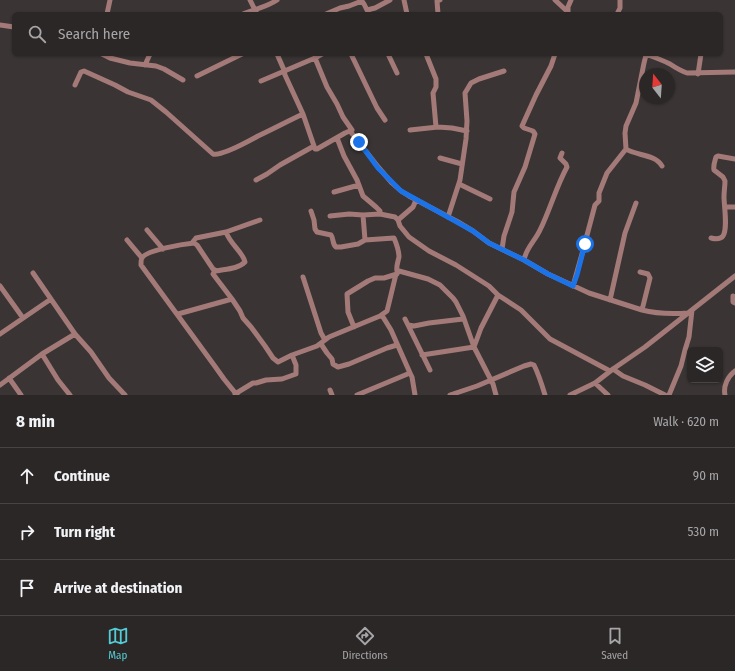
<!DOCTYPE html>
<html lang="en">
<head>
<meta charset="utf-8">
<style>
	body { margin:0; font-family:"Fira Sans Condensed",sans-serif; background:#383333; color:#f1f3f6 }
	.controls { position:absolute; right:12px; bottom:12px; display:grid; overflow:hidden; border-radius:6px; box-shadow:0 1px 3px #0004 }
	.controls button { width:36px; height:36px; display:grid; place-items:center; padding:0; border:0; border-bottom:1px solid #484444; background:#2c2727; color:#f1f3f6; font:20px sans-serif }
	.compass { position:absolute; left:639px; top:68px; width:36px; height:36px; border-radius:50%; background:#2c2727; box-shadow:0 1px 3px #0004; rotate:343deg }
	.stop { position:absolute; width:12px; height:12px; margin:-9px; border:3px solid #1a73e8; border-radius:50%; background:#fff }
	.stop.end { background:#1a73e8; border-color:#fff; box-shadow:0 1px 4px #0008 }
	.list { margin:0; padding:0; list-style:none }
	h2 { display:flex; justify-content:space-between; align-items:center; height:52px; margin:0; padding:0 16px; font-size:17px }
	h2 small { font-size:13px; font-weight:400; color:#a6a5a7 }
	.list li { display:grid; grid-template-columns:26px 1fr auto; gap:12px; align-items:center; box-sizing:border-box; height:56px; padding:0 16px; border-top:1px solid #484444 }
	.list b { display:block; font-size:15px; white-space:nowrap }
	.list em { font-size:13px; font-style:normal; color:#a6a5a7 }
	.icon { flex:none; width:22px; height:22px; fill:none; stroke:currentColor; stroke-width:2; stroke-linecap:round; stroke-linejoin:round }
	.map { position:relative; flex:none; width:735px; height:395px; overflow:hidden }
	.search { position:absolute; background:#2c2727; box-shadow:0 1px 3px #0004; left:12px; right:12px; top:12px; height:44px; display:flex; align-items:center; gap:10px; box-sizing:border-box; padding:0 14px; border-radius:6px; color:#a6a5a7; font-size:15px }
	.sheet { height:220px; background:#2c2727 }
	nav { display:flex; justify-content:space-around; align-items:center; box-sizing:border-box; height:56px; border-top:1px solid #484444; background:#2c2727; font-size:11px; color:#a6a5a7 }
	nav a { display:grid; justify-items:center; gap:2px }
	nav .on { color:#52ccd6 }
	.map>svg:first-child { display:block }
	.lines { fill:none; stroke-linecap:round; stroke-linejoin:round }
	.minor { stroke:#a37a77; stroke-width:5 }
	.route { stroke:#1a73e8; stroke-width:5 }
</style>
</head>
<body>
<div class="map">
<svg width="735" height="395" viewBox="0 0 735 395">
	<rect width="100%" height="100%" fill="#3a3434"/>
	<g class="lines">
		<path class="minor" d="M250,0L257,14
			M361,0L364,4L369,14
			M404,0L407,14
			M555,0L570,14
			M367,10L375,8L390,0
			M568,13V7L571,0
			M107,14L110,0
			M243,14C255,9 267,7 277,0
			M326,14L340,8L349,6L362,1
			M438,14L437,1L440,0
			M617,14L620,8V0
			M0,25L14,27
			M102,54L110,58L130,63L156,66L164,69L183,80
			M277,54L284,70L285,75L303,114L314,146L315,149H317L345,133L352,130
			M351,54L377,108L385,120
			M388,54L397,73
			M426,54L436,79V87L433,93L436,127
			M645,54C654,57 662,60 670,64C676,68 681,71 687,73L735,72
			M315,58L322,54
			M145,65L150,54
			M698,74L701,54
			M197,76L242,54
			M261,81L315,58L327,87L337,104L343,117L352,130L350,131L379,168L392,183L401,191L409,196L458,222L473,231L489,243L524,260L548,274L589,293L642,310C657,314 673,314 688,313
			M75,85L81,72L84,71L115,85L128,92L151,100L166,112L213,154C222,156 249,141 258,136C273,129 288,121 303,114
			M410,130L438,127L452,128L467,131
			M337,138L344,156L357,180L363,196L376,207L380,211V214L395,217L398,220L400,226L409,237L429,251L456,265L489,286L498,295L521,310L550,339L610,371
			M626,149C637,156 655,154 662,166
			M440,158L462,164
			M256,180L267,174L280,165L314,146
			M459,184L490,199
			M334,192L359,185
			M725,207H735
			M311,211L314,220L315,229L317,232L331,235C334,239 332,244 336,247H341L358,244L365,240L394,238C397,245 399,250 399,257C398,262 396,266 397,271H399
			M330,216L349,214L363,215
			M448,217L460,180L466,139L467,121L465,93L471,83L479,79L504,71
			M260,220L226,232C230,244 243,252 245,262C238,269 226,269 216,271L215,270L213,274L232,299L240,311L243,318L251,327L265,346L273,358L278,362L292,355L317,346L329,337L380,316L387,311L389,303L396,274
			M398,220L413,207L416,200
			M147,230L163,249
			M711,238C715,239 720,240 723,236C728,228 724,206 724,197C724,191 725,186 725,181L723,177L714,170C713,165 715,161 716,157L718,156L735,159
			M127,240L142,258
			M365,240L363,215L380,214
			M192,243L196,238L226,232
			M502,249L504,236L512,212L514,192L525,167L535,134L533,131L524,128L522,126L536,95L551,66L555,54
			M524,260C526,248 535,241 540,230C550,210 556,187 567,167L566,164L560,158L562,153
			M215,270L213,269L197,245L194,243C184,244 146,250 142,258C141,259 141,263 141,265L214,365L224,379L237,395
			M399,271L428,279L440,285L453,298L456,302L463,316L474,347L493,384L496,395
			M640,272L648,274L650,278L642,310
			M33,273L75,334L91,352L109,378L125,395
			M303,277L321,333L325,340
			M0,286L23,318
			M573,286L582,254L595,205L599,201V193L607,173L626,149L625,133L626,126L636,103L644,63L646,55
			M733,296V302L735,303
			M610,300L625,233L636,203
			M178,314L232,299
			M380,316L383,317L391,330L410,373
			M405,319L408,325L414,326L429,323L463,319
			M408,325L430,370
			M354,327L348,312L347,294L368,281L375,278H384L397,274
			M0,334L51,299
			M321,344L327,353L332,359L333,364L338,367L349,364L387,348L397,345
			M42,354L58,380L70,395
			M422,355L474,347L481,328L498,295
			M613,369L623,376L645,385L665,395
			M9,378L21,395
			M595,383L608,395
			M0,385L42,354L75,334
			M330,390L332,395
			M235,394L253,383H256L266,380L282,379L296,374V365L292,355
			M357,395L410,373L412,377L415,395
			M450,395L477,386L524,366L531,364L534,365C539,375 542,385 545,395
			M570,395L595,383L613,369L645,347L735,276
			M669,395L681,366L685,350L689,337L692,310
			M725,395C723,386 728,376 735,371"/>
	</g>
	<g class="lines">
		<path class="route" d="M359,142L378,168L401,191L473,231L489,243L524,260L548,274L573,286L577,275L585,244"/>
	</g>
</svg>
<div class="controls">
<button><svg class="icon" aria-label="layers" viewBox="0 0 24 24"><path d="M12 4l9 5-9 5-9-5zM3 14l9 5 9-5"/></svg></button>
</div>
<svg class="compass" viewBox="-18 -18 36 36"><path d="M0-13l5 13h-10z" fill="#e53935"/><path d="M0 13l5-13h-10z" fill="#a6a5a7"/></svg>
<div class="stop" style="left:585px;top:244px"></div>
<div class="stop end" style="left:359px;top:142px"></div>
<div class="search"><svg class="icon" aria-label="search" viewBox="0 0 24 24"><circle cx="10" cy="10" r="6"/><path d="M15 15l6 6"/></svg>Search here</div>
</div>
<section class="sheet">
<h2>8 min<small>Walk · 620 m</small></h2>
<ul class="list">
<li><svg class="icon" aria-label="ahead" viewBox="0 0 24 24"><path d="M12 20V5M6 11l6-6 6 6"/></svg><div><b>Continue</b></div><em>90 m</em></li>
<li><svg class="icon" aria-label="right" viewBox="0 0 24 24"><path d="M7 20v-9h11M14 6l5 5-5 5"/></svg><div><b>Turn right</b></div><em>530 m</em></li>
<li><svg class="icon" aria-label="arrive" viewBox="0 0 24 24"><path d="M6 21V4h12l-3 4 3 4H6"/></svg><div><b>Arrive at destination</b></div></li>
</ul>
</section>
<nav>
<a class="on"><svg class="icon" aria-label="map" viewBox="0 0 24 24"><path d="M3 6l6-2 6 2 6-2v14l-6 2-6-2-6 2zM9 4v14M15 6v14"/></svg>Map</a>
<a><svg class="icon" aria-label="directions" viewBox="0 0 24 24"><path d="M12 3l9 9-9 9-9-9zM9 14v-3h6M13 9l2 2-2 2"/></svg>Directions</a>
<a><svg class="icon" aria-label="saved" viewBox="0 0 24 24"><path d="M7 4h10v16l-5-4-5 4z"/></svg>Saved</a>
</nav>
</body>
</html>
